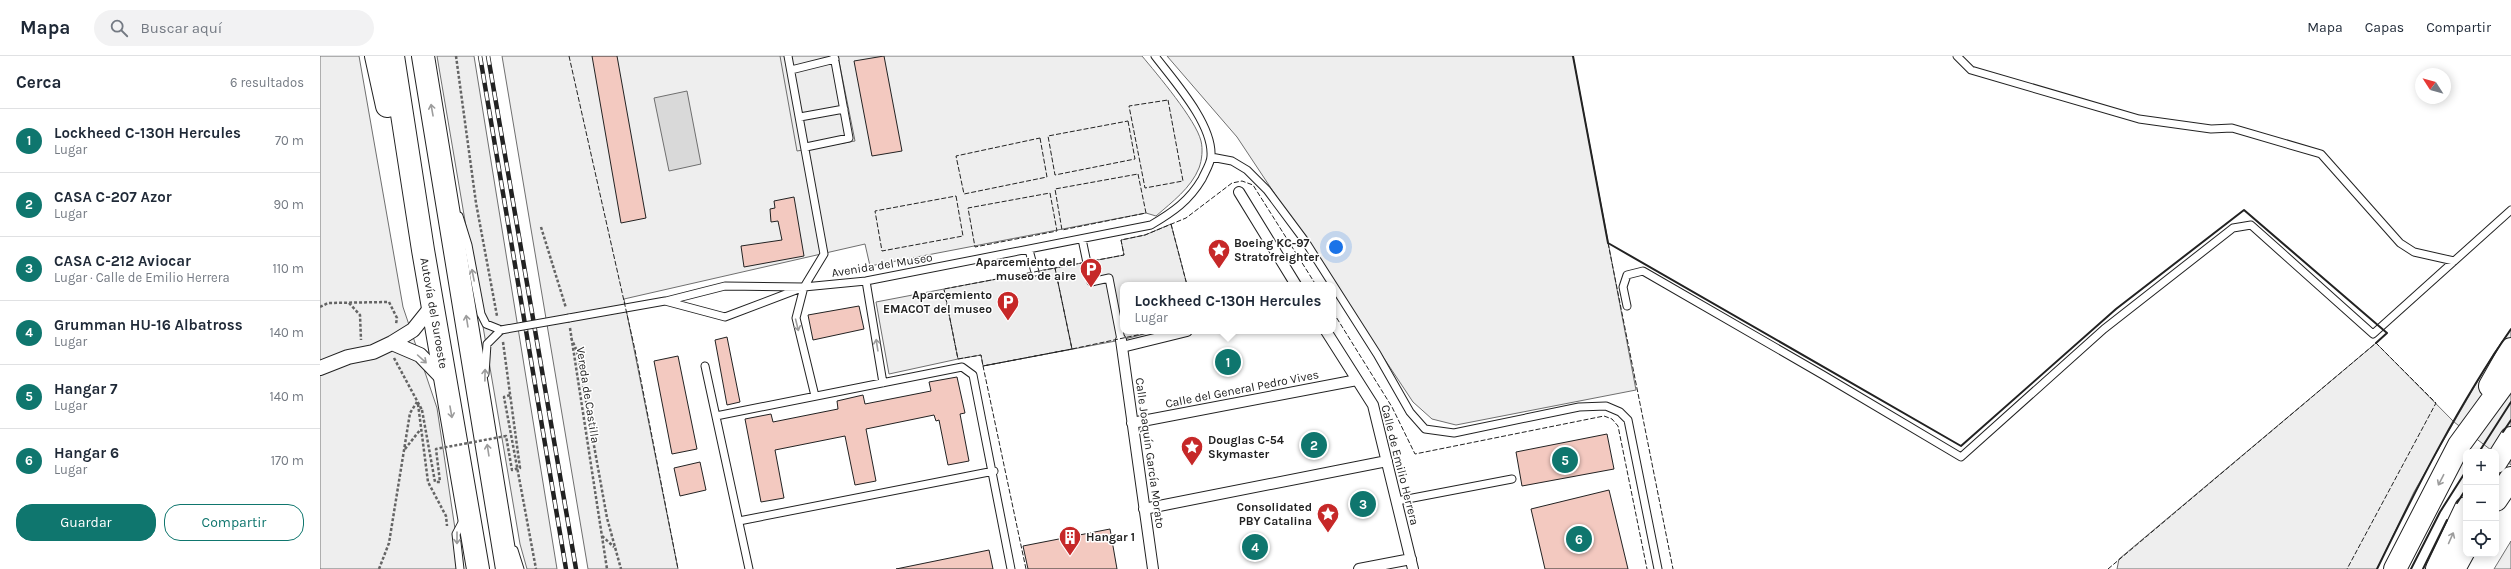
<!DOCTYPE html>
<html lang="es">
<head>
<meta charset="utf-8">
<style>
	body { margin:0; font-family:Karla,sans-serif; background:#f2f2f3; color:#1f2937 }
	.controls { position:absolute; right:12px; bottom:12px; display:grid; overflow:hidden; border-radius:8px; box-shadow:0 2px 10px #0003 }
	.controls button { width:36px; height:36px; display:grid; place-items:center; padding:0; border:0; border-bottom:1px solid #e0e1e3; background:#fff; color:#1f2937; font:20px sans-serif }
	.compass { position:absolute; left:2095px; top:12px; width:36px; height:36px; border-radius:50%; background:#fff; box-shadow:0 2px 10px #0003; rotate:306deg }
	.you { position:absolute; left:1016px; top:191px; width:14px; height:14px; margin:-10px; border:3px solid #fff; border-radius:50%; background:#1a73e8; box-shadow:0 0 0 6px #1a73e833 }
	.badge { display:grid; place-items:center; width:26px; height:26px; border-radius:50%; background:#0f766e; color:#fff; font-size:13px; font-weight:700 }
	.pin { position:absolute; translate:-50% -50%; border:2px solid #fff; box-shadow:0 1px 4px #0006 }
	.popup { position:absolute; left:800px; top:226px; width:216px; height:52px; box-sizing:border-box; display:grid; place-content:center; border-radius:8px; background:#fff; filter:drop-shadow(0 1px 3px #0005); font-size:13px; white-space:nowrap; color:#747a83 }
	.popup b { font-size:15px; color:#1f2937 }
	.popup::after { content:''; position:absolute; left:50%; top:100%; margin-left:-8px; border:8px solid transparent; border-top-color:#fff }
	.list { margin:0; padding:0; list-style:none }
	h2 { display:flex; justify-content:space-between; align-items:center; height:52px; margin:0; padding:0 16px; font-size:17px }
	h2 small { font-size:13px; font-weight:400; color:#747a83 }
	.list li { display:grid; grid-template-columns:26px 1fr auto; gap:12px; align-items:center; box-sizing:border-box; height:64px; padding:0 16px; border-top:1px solid #e0e1e3 }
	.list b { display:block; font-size:15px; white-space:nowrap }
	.list p { margin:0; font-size:13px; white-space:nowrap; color:#747a83 }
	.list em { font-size:13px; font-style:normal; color:#747a83 }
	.actions { display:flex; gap:8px; padding:12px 16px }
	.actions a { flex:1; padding:9px 0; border:1px solid #0f766e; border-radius:16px; text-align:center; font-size:14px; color:#0f766e }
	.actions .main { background:#0f766e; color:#fff }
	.icon { flex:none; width:22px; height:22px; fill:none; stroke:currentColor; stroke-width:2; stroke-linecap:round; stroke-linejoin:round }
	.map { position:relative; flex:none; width:2191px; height:513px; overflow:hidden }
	header { display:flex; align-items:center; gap:24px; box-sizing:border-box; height:56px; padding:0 20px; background:#fff; border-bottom:1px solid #e0e1e3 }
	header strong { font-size:19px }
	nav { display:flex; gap:22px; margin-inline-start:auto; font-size:14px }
	.search { width:280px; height:36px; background:#f2f2f3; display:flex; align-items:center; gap:10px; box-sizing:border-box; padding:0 14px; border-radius:22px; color:#747a83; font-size:15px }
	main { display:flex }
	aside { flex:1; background:#fff }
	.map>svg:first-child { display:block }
	.green { fill:#eee; stroke:#6f6f6f }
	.parking { fill:#ededed; stroke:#6f6f6f }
	.water { fill:#d9d9d9; stroke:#6f6f6f }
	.building { fill:#f3c9c0; stroke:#222 }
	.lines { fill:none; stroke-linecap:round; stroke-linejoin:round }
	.service-casing { stroke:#222; stroke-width:9 }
	.pedestrian-casing { stroke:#222; stroke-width:12 }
	.minor-casing { stroke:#222; stroke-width:16 }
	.motorway-casing { stroke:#222; stroke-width:24 }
	.path { stroke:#646464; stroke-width:2.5; stroke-dasharray:3 2; stroke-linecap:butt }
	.service { stroke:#fff; stroke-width:7 }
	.pedestrian { stroke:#fff; stroke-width:10 }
	.minor { stroke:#fff; stroke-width:14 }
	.motorway { stroke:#fff; stroke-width:22 }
	.rail-casing { stroke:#222; stroke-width:4.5 }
	.rail { stroke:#fff; stroke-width:3; stroke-dasharray:9; stroke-linecap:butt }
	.service-bridge-casing { stroke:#222; stroke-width:9; stroke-linecap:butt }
	.path-bridge { stroke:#646464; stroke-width:2.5; stroke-dasharray:3 2; stroke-linecap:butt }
	.service-bridge { stroke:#fff; stroke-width:7 }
	.fence { stroke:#222; stroke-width:1; stroke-dasharray:5 2; stroke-linecap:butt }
	.wall { stroke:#222; stroke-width:2 }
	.oneway { stroke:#9c9c9c }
	.labels { text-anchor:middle; stroke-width:3; stroke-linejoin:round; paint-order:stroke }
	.poi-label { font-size:12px; font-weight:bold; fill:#222; stroke:#fff; text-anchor:start }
	.street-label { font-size:12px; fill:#222; stroke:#fff }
</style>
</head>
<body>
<header>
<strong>Mapa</strong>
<div class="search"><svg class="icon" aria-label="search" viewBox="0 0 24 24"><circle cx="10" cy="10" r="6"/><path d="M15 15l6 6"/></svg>Buscar aquí</div>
<nav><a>Mapa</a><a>Capas</a><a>Compartir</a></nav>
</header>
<main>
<aside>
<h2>Cerca<small>6 resultados</small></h2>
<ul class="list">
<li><span class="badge">1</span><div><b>Lockheed C-130H Hercules</b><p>Lugar</p></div><em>70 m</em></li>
<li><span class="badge">2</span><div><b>CASA C-207 Azor</b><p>Lugar</p></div><em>90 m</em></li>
<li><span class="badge">3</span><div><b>CASA C-212 Aviocar</b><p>Lugar · Calle de Emilio Herrera</p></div><em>110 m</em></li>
<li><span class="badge">4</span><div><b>Grumman HU-16 Albatross</b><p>Lugar</p></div><em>140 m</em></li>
<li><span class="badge">5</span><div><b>Hangar 7</b><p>Lugar</p></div><em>140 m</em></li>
<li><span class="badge">6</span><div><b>Hangar 6</b><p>Lugar</p></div><em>170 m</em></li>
</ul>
<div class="actions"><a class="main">Guardar</a><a>Compartir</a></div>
</aside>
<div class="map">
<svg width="2191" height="513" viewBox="0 0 2191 513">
	<rect width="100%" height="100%" fill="#fff"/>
	<path class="green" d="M0,0H39L83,251L117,352L141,513H0Z
		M117,0H154L237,513H207L200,488Z
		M182,0H822C837,18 876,64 881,85C883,93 882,104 879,112C871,132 852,146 836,160L826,157L550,210L545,188L304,243L358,513H268Z
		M847,0H1253L1316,334L1136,369L1112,363L1093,346L917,81Z
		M624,233L638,303L569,318L556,246Z
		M2191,273V409L2134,366L2094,436L2057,513H1797L1799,503L2056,287L2134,366L2174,297Z
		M2191,485V513H2174Z"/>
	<path class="parking" d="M460,0H518L535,85L477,95Z
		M851,168L867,229H803V275H836L801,284L663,310L661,299L638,303L624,233L804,199L801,184L825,179Z"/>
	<path class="water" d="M367,35L381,108L349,115L334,42Z"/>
	<path class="building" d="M272,0H297L326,162L301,167Z
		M564,0L582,95L552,100L534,5Z
		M474,141L484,200L424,211L421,190L462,184L458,165L451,166L450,153L455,152L454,145Z
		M539,250L544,273L493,284L488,259Z
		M407,281L420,346L407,349L395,284Z
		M358,300L377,393L352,398L334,305Z
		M637,321L645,357L640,358L649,405L628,409L619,364L616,365L614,359L546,373L556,425L535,429L525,380L455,394L464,442L441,446L425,363L451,358L453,366L518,353L517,345L543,339L545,348L611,335L609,326Z
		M1287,378L1294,413L1202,430L1196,396Z
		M380,406L386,434L360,440L354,412Z
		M1289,434L1308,513H1225L1211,453Z
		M790,473L797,513H708L703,490Z
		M669,494L673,513H576Z"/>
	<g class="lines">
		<g class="service-casing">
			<path id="service" d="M1637,0L1651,14L1819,63L1891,73L1912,72L2001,98L2080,187L2094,196L2134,205
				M471,14L515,3
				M480,61L524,53
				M486,91L529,82L514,0
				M891,101L912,105L927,114L947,134L985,185L1057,298L1090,356L1105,373L1134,377L1259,351L1286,350L1300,356L1308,364L1338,513
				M139,160L148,189L161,258L166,268L181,274
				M762,183L771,226L789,222L801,284
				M709,194L715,216
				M546,225L563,327
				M484,231L476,262L495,340
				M346,245L405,230L484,231L504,198L468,0
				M1307,250L1303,231L1307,219L1323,215L1503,319L1641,401L1784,273L1913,172L1931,169L2053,278L2191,154
				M249,262L345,245L405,261L484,231L546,225L831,169C853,156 869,145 882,123C885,116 891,107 891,100C893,68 854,25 835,0
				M385,310L429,513
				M165,318L167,288L181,274
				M396,360L642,311L653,319L691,513
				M1077,445L1192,423
				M419,465L674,415
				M194,494L200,513
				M140,513L136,478L144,463"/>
		</g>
		<g class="pedestrian-casing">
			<path id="pedestrian" d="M919,136L976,229
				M1006,275L1053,349L1093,513
				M801,284L833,513
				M802,291L867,275
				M812,367L1037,324
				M824,453L1067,405
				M1039,513L1091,503"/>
		</g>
		<g class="minor-casing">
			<path id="minor" d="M72,287L100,299L126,326
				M0,312L28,301L53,296L72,287L93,274L113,249"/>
		</g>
		<g class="motorway-casing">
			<path id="motorway" d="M56,0L67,50
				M73,0L103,194L158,513
				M103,0L187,513
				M2170,330L2191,293
				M2176,406L2191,382
				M2176,444L2191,422
				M2075,513L2139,389L2191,318
				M2117,513L2146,452
				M2134,513L2146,491"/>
		</g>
		<path class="path" d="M136,0L156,147L177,260
			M221,171L246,252
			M29,247L40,259L41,284
			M0,251L8,247L69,246L77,262L76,268
			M250,272L287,513
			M251,282L257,295L287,462L301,513
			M183,286L195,375
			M74,302L102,354
			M190,339L184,341L216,513
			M98,348L108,426L126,460L127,470
			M85,393L100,374
			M282,480L294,491
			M59,513L69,487L90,357L97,346"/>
		<use href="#service" class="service"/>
		<use href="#pedestrian" class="pedestrian"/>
		<use href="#minor" class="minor"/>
		<use href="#motorway" class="motorway"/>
		<g class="rail-casing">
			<path id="rail" d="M160,0L246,513
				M168,0L256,513"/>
		</g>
		<use href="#rail" class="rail"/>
		<g class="service-bridge-casing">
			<path id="service-bridge" d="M181,274L249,262"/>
		</g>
		<path class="path-bridge" d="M102,354L115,426H120L116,393L186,380L192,414L200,412L195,375"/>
		<use href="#service-bridge" class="service-bridge"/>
		<path class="fence" d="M249,0L315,294L358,513
			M848,44L863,125L825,132L809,50Z
			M808,65L815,103L735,119L728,80Z
			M720,82L727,121L644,138L636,100Z
			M818,118L826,157L742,174L735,133Z
			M730,137L737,175L655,191L648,152Z
			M636,140L643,180L562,195L555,155Z
			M851,168L867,229
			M1288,187L1353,513
			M735,212L752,293L663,310L661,299L638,303L624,233Z
			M1013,256L1072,351L1095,398L1284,360L1292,363L1298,370L1327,513
			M752,293L836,275
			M706,513L663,310L752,293L735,212L804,199L801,184L825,179L866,162L912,127L922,125L933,129L996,229
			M1788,513L2056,287L2116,347L2027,513"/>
		<path class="wall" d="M1253,0L1288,187L1641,390L1796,253L1924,154L2067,277L2056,287
			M2183,376L2191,364
			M2159,396L2191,346
			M2137,447L2146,433
			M2057,513C2097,431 2139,348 2191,273
			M2091,513L2120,456L2146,415
			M2103,513L2127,464"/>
	</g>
	<defs><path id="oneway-shaft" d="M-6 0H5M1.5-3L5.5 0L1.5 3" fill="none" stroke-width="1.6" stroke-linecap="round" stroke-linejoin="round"/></defs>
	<g class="oneway">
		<use href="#oneway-shaft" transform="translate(112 54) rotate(-100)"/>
		<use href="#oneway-shaft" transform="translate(153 219) rotate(-101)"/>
		<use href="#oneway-shaft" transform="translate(147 265) rotate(-99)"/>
		<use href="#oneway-shaft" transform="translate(477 269) rotate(76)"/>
		<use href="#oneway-shaft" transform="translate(557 289) rotate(-99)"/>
		<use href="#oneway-shaft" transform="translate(102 303) rotate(42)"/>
		<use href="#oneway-shaft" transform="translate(165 319) rotate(-89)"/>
		<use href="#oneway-shaft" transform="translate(131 356) rotate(80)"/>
		<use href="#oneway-shaft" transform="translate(168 394) rotate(-99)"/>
		<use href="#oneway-shaft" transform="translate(2121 424) rotate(117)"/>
		<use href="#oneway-shaft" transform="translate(137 482) rotate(90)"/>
		<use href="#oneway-shaft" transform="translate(2131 482) rotate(-66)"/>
	</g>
	<defs>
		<g id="sight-pin" transform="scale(1.15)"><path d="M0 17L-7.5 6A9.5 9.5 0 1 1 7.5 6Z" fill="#c62828" stroke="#fff"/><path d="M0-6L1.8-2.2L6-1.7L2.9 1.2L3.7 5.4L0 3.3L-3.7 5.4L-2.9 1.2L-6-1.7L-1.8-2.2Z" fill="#fff"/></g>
		<g id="parking-pin" transform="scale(1.15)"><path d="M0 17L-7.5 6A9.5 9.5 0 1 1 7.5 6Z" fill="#c62828" stroke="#fff"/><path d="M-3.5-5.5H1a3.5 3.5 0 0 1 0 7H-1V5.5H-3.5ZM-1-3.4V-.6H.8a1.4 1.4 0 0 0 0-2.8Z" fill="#fff"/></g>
		<g id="building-pin" transform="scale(1.15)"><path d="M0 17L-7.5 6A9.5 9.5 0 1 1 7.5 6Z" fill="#c62828" stroke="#fff"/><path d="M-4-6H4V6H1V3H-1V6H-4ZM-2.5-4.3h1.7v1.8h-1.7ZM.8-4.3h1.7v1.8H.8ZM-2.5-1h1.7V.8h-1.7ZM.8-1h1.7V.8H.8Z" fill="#fff"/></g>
	</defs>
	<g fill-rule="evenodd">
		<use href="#sight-pin" x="899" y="194"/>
		<use href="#parking-pin" x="771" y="213"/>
		<use href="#parking-pin" x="688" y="246"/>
		<use href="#sight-pin" x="872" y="391"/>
		<use href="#sight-pin" x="1008" y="458"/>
		<use href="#building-pin" x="750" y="481"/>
	</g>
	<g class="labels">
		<g class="poi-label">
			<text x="914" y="191">Boeing KC-97<tspan x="914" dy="14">Stratofreighter</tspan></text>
			<text x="756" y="210" text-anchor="end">Aparcemiento del<tspan x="756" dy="14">museo de aire</tspan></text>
			<text x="672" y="243" text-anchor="end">Aparcemiento<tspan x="672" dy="14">EMACOT del museo</tspan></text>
			<text x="888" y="388">Douglas C-54<tspan x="888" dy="14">Skymaster</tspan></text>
			<text x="992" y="455" text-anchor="end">Consolidated<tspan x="992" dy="14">PBY Catalina</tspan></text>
			<text x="766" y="485">Hangar 1</text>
		</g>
		<g class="street-label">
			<text transform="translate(562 209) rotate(-9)" y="4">Avenida del Museo</text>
			<text transform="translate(114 257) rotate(80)" y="4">Autovía del Suroeste</text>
			<text transform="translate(922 333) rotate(-11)" y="4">Calle del General Pedro Vives</text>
			<text transform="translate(268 339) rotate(81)" y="4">Vereda de Castilla</text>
			<text transform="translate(830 397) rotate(82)" y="4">Calle Joaquín García Morato</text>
			<text transform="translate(1080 409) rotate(76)" y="4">Calle de Emilio Herrera</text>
		</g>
	</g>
</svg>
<div class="controls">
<button>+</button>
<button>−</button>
<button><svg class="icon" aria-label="locate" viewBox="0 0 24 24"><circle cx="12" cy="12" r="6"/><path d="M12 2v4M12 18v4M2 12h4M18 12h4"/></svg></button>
</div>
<svg class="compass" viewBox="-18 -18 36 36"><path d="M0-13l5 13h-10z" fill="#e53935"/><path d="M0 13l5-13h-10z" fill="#747a83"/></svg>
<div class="you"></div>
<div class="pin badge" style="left:908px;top:306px">1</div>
<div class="popup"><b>Lockheed C-130H Hercules</b>Lugar</div>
<div class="pin badge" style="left:994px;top:389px">2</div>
<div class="pin badge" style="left:1043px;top:448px">3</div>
<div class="pin badge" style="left:935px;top:491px">4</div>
<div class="pin badge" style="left:1245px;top:404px">5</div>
<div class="pin badge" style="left:1259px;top:483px">6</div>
</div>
</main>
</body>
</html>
